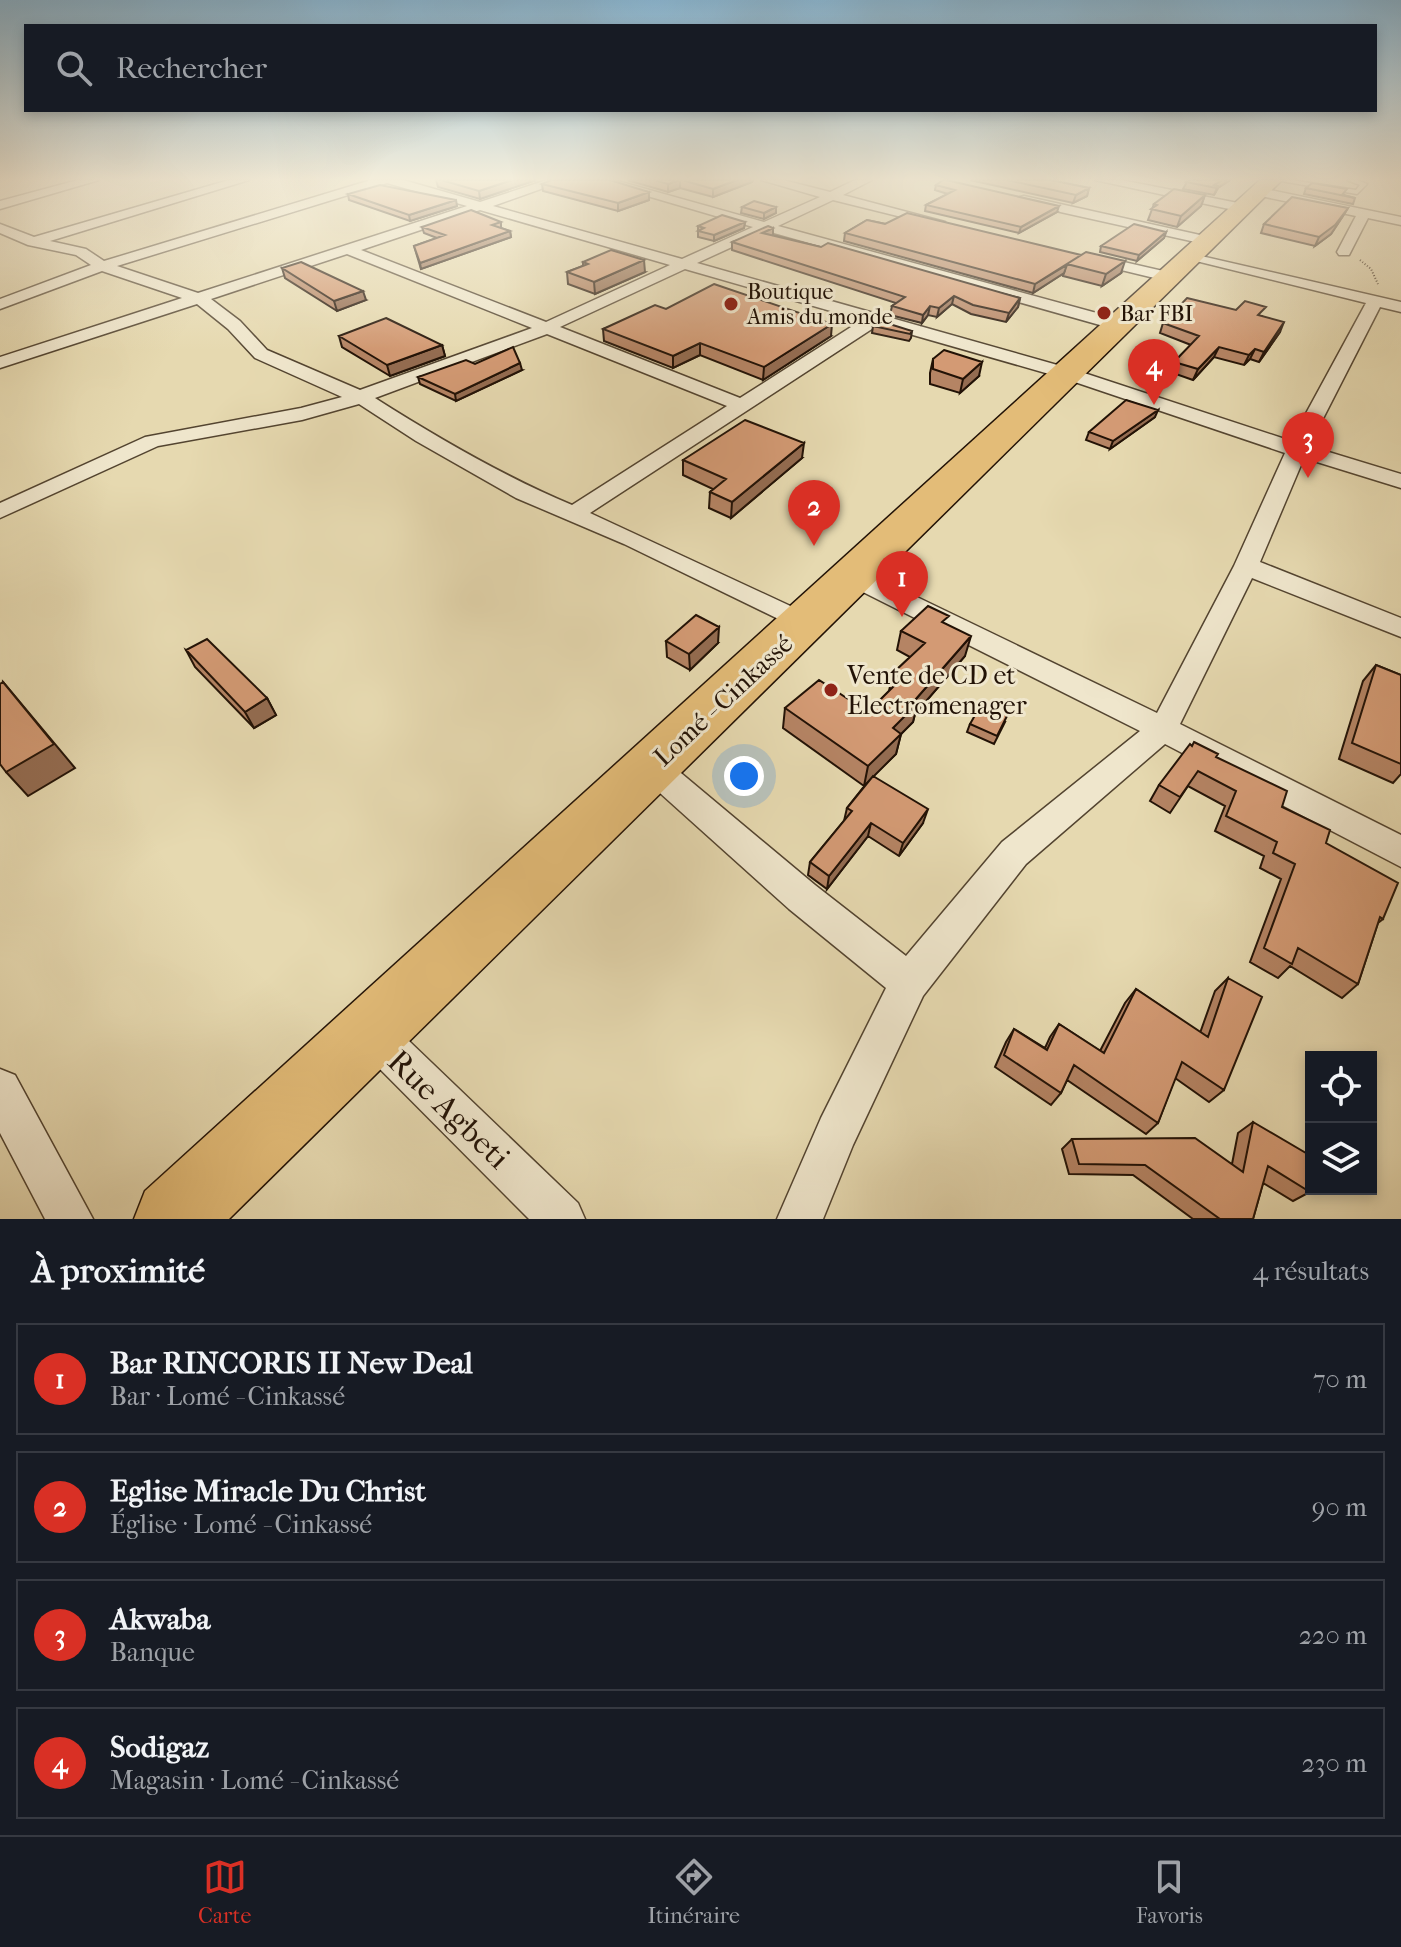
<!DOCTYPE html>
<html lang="fr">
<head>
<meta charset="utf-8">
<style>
	body { margin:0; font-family:"IM FELL French Canon",serif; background:#20242c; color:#f1f3f6 }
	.controls { position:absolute; right:24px; bottom:24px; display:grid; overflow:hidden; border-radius:0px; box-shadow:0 4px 12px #0003 }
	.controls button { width:72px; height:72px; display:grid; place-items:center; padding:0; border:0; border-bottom:2px solid #363941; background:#171b24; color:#f1f3f6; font:40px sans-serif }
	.you { position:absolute; left:744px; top:776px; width:28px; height:28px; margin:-20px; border:6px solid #fff; border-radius:50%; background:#1a73e8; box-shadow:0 0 0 12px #1a73e833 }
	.badge { display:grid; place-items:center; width:52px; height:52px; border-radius:50%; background:#d93025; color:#fff; font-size:26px; font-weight:700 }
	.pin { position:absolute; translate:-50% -66px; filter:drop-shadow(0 2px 4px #0008) }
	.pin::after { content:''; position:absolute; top:42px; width:28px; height:24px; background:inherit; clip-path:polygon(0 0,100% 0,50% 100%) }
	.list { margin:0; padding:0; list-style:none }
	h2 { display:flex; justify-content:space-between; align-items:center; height:104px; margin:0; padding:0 32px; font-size:34px }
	h2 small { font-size:26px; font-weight:400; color:#9ea1a6 }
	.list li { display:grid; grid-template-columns:52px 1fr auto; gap:24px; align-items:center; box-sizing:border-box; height:112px; margin:0 16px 16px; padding:0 16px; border:2px solid #363941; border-radius:0px }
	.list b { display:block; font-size:30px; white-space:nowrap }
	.list p { margin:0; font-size:26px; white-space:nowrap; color:#9ea1a6 }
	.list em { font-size:26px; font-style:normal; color:#9ea1a6 }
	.icon { flex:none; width:44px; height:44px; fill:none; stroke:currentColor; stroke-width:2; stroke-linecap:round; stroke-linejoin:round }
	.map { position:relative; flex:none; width:1401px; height:1219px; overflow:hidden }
	.search { position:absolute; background:#171b24; box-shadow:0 4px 12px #0003; left:24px; right:24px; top:24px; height:88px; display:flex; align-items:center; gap:20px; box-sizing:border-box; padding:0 28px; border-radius:0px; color:#9ea1a6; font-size:30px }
	.sheet { height:616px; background:#171b24 }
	nav { display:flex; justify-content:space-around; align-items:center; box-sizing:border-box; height:112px; border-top:2px solid #363941; background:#171b24; font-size:22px; color:#9ea1a6 }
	nav a { display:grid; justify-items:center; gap:4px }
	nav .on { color:#d93025 }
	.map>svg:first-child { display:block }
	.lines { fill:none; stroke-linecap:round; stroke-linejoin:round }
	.lane-casing { stroke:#534430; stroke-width:3 }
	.street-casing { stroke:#534430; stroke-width:3 }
	.highway-casing { stroke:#221206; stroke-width:3 }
	.path { stroke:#221206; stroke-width:2; stroke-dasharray:1 2; stroke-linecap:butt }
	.lane { fill:#efe6cc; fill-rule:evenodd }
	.street { fill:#efe6cc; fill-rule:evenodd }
	.highway { fill:#e3bc78; fill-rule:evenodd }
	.wall { fill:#b58464; stroke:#221206; stroke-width:2 }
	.shaded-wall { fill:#946c51; stroke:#221206; stroke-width:2 }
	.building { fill:#d39a74; stroke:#221206; stroke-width:2 }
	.poi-dot { fill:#8f2418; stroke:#efe6cc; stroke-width:3 }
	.labels { text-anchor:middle; stroke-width:6; stroke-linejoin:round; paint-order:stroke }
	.far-poi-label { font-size:22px; fill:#221206; stroke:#efe6cc; text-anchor:start }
	.poi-label { font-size:26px; fill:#221206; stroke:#efe6cc; text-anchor:start }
	.street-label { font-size:26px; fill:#221206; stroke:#efe6cc }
	.near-street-label { font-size:32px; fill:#221206; stroke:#efe6cc }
</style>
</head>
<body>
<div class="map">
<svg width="1401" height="1219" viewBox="0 0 1401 1219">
	<rect width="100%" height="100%" fill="#e6d9b0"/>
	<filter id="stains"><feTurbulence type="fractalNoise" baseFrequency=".0025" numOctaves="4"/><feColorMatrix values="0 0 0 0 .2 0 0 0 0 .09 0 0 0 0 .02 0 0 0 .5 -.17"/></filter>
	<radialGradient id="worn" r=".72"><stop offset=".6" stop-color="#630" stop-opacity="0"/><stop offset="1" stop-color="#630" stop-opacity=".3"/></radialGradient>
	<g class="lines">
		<g class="lane-casing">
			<path id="lane" d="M1275,180H1291L1356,190L1360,185L1347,180H1357L1367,184L1357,194Z"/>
		</g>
		<g class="street-casing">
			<path id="street" d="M78,180H99L0,209V201Z
				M229,180H249L50,241L86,249L104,261L371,180H403L480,202L547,180H566L493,206L682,259L753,227L593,180H614L764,222L820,197L761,180H783L830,192L855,180H872L843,195L945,222L938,226L833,200L778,226L1126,321L1128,325L1126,329H1114L767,231L697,263L1075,370L1291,441L1366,303L1188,259V253L1401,302V312L1380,307L1309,446L1401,474V488L1304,458L1260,562L1401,618V637L1252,578L1180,724L1401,835V867L1165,744L1026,864L923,996L853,1145L823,1219H777L821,1118L886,988L789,909L641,776L636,767L641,758L652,754L663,758L815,885L906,956L1002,842L1140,731L845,583L842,577L845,571H863L1157,713L1234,566L1285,453L1063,378L878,325L590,513L814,617L818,623L814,629L805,632L624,544L516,498L416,441L359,404L302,420L158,446L0,518V503L145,437L301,408L342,397L255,358L228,329L197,304L0,368V357L182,298L102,271L0,309V299L91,265L76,255L28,245L0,233V224L34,237ZM387,183L467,206L198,293L117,266ZM480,210L670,265L546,322L361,250ZM347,254L532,328L360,390L267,350L240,321L211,299ZM685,269L862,320L740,398L560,327ZM547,334L727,406L572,505C503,476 438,438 375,398Z
				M1095,180H1121L1243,204L1249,208L1243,212Z
				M1260,188L1401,217V225L1368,218L1349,255H1339L1337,252L1356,216L1256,195L1254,192Z
				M1024,196L1209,237L1216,241L1209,245L1020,203V197Z
				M1089,254L1176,274L1179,277L1171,282L1084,261L1082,258Z
				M371,1012L385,1018L578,1203L585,1219H529L357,1046L351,1032L357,1018Z
				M0,1069L15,1075L93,1219H45L0,1133Z"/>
		</g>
		<g class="highway-casing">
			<path id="highway" d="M1260,180H1282L229,1219H134L145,1191Z"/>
		</g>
		<path class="path" d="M1360,260L1371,269L1378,284"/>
		<use href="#lane" class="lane"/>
		<use href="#street" class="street"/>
		<use href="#highway" class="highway"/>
	</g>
	<path class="wall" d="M436,180H536L480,199L438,187Z
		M627,180H753L752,182L713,197L680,188L668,192Z
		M970,180H1056L1055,181L1089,188L1087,196L1073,203Z
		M1188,180H1230L1218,188L1214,195L1183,189Z
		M542,184L649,192V200L618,211L543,191Z
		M936,185L1057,212L1019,233L925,211L926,205L948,194L935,190Z
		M1306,188L1344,195L1355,198L1353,204L1304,194Z
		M348,194L457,206L410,221L349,200Z
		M1205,195L1201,206L1177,227L1148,220L1154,204Z
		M742,207H776V213L764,219L741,213Z
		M1348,208L1343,216L1331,234L1315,246L1261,233L1264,224Z
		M867,220L1121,273L1102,286L1063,276L1064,273L1033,293L844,241L845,233Z
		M501,222V228L510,231L511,237L421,269L414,246L437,238L424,233L422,227Z
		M745,222L744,228L714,241L698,237V226Z
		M773,228V235L1020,298L1018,307L1006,322L971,314L952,304L937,317L928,315L922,323L890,315L892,306L896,303L732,250V242Z
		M1166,232L1164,238L1137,261L1100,252L1101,246Z
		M583,262L645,272L595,294L568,284L567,272L583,266Z
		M282,268L366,300L337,311L285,278Z
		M666,309L831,336L763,380L700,355L673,368L604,341L603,329Z
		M1262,316L1280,332L1259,362L1250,359L1244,365L1214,357L1193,380L1170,372L1174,362L1191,345L1160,333L1163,323Z
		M873,326L912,331L911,338L909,341L872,333Z
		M339,336L442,345L445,356L390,376L342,347Z
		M933,359L979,376L960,393L930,384V373Z
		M475,364L522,370L456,401L420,384L418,377Z
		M1155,417L1110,449L1086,440L1089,432Z
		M802,458L731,518L709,508L710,492L713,489L683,475V460Z
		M946,624L965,656L915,714L913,722L901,734L896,754L873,776L923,823L899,856L868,836L827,889L808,875L810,862L844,821L847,808L869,780L864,786L783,728L785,708L868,712L889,691L893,673L910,657L897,650L901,631Z
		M666,641L718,643L690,670L667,657Z
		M186,650L267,698L276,715L254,728L195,667Z
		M1376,665L1401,675V774L1393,783L1339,759L1363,681Z
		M1005,722L994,744L967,732L970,724Z
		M1216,757L1282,807L1326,843L1383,919L1378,923L1358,984L1342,998L1290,966L1278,978L1250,962L1281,879L1260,868L1264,856L1215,831L1225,806L1188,786L1170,813L1150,801L1159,785Z
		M1228,978L1224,1090L1209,1102L1175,1078L1158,1123L1146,1134L1067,1080L1061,1093L1051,1105L995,1067L1006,1042L1014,1029L1045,1048L1050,1037L1059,1024L1100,1051L1125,1003L1136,989L1200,1033L1215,991Z
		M1253,1122L1310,1192L1293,1201L1263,1183L1253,1219H1193L1133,1175L1069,1174L1062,1149L1072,1139L1232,1164L1238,1133Z"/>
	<path class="shaded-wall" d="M512,180H536L480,199L479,191Z
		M680,180V188L668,192V184Z
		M737,180H753L752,182L713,197V189Z
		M1222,180H1230L1218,188L1214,195L1217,188L1214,185Z
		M1089,188L1087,196L1073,203L1076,195Z
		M649,192V200L618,211V203Z
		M1205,195L1201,206L1177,227L1181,216Z
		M456,200L457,206L410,221L409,215Z
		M1059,206L1057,212L1019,233L1021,227Z
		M776,207V213L764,219V213Z
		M1348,208L1343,216L1331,234L1315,246L1319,237Z
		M745,222L744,228L714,241V235Z
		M773,228V236L762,233Z
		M510,231L511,237L421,269L420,263Z
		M1166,232L1164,238L1137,261L1139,255Z
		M644,260L645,272L595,294L594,282Z
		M1125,261L1121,273L1102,286L1106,274Z
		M1067,265L1064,273L1033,293L1035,284Z
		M363,291L366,300L337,311L334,301Z
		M954,296L952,304L937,317L939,308Z
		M1020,298L1018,307L1006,322L1009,313Z
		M930,306L928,315L922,323L923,315Z
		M1284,322L1280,332L1259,362L1264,352Z
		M832,324L831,336L763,380L764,367Z
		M700,343V355L673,368V356Z
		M442,345L445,356L390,376L387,365Z
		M1219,347L1214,357L1193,380L1198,369Z
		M1255,349L1250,359L1244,365L1249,355Z
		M982,362L979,376L960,393L963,379Z
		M520,363L522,370L456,401L455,394Z
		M1158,410L1155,417L1110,449L1113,441Z
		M804,443L802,458L731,518L732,502Z
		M719,627L718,643L690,670L689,654Z
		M971,636L965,656L915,714L913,722L901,734L896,754L864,786L868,766L893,728L915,700Z
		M3,682L75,768L28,796L6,772Z
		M267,698L276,715L254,728L245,712Z
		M928,809L923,823L899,856L903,843Z
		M871,823L868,836L827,889L829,876Z"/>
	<path class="building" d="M441,180H512L479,191Z
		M551,180H610L649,192L618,203L542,184Z
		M654,180H679L668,184Z
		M682,180H737L713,189Z
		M943,180H946L1059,206L1021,227L926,205L955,190L936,185Z
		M1007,180H1051L1089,188L1076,195Z
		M1188,180H1222L1214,185L1218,186L1217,188L1186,182Z
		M1312,183L1347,189L1342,195L1355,198L1306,188Z
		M380,185L456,200L409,215L348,194Z
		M1174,189L1205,195L1181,216L1151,209L1157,205L1154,204Z
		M1292,197L1348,208L1335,225L1319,237L1264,224Z
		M754,201L776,207L764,213L742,207Z
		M471,210L501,222L492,225L510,231L420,263L414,246L445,235L422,227Z
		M907,213L1081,255L1035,284L845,233L867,220L885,224Z
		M722,215L745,222L714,235L698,231L704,228L698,226Z
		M1134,224L1166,232L1139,255L1101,246Z
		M768,226L773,228L762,233L821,247L828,243L1020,298L1009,313L973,305L954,296L939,308L930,306L923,315L892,306L905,297L732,242Z
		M611,250L644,260L594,282L567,272L588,264L583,262Z
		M1086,252L1125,261L1106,274L1067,264Z
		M301,262L363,291L334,301L282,268Z
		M714,284L832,324L764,367L700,343L673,356L603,329L655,305L666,309Z
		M1187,298L1236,310L1245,301L1266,307L1258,315L1284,322L1264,352L1255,349L1249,355L1219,347L1198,369L1174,362L1199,336L1163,323Z
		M386,318L442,345L387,365L339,336Z
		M880,321L912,331L910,334L873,326Z
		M513,347L520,363L455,394L418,377L466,360L475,364Z
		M944,350L982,362L963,379L933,369V359Z
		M1126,400L1158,410L1113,441L1089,432Z
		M745,420L804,443L732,502L710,492L726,479L683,460Z
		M928,606L949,616L942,622L971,636L915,700L918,703L893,728L901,734L868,766L785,708L819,680L868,712L902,678L893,673L925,643L901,631Z
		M696,615L719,627L689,654L666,641Z
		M207,639L267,698L245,712L186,650Z
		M1376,665L1401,675V764L1352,743Z
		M3,682L54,744L6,772L0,764V684Z
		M982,703L1008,714L997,736L970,724Z
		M1194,742L1218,754L1216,757L1287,791L1282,807L1330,830L1326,843L1398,883L1383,919L1380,917L1358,984L1298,948L1292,964L1264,948L1295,864L1273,853L1277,842L1226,816L1236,791L1198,771L1180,797L1159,785L1190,744L1192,746Z
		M873,776L928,809L903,843L871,823L829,876L810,862L852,811L847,808Z
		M1228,978L1262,997L1224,1090L1182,1062L1158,1123L1074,1065L1061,1093L1004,1055L1014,1029L1047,1050L1059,1024L1104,1053L1136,989L1208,1037Z
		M1253,1122L1311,1156V1188L1310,1192L1268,1166L1253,1219H1220L1145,1165L1079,1164L1072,1139L1195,1138L1243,1172Z"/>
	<linearGradient id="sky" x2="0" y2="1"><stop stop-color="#88b6d3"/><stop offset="0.51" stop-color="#f4eedb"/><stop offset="1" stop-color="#f4eedb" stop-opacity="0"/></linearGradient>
	<rect width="1401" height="351" fill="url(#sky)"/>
	<g class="poi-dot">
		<circle cx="731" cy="304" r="8"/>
		<circle cx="1104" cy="313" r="8"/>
		<circle cx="831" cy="690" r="8"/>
	</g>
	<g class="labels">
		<g class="far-poi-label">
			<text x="747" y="299">Boutique<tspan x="747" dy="25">Amis du monde</tspan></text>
			<text x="1120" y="321">Bar FBI</text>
		</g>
		<g class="poi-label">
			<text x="847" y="684">Vente de CD et<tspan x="847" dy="30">Electromenager</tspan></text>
		</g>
		<g class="street-label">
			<text transform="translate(723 700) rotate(-43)" y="9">Lomé - Cinkassé</text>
		</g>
		<g class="near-street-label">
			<text transform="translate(449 1109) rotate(44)" y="11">Rue Agbeti</text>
		</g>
	</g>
	<rect width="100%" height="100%" filter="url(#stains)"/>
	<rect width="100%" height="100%" fill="url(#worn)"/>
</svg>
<div class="controls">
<button><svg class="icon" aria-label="locate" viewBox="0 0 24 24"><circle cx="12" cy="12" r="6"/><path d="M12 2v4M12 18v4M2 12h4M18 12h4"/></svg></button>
<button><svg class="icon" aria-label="layers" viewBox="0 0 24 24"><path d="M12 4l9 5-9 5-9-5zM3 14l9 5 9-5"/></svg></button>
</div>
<div class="you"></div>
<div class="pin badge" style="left:902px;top:617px">1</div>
<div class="pin badge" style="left:814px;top:546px">2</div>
<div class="pin badge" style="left:1308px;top:478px">3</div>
<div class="pin badge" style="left:1154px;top:405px">4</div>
<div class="search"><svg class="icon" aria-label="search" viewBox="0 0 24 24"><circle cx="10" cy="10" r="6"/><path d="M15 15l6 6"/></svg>Rechercher</div>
</div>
<section class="sheet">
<h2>À proximité<small>4 résultats</small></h2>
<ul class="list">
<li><span class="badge">1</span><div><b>Bar RINCORIS II New Deal</b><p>Bar · Lomé - Cinkassé</p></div><em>70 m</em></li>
<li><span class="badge">2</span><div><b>Eglise Miracle Du Christ</b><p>Église · Lomé - Cinkassé</p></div><em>90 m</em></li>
<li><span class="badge">3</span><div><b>Akwaba</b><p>Banque</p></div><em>220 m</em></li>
<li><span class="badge">4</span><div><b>Sodigaz</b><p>Magasin · Lomé - Cinkassé</p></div><em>230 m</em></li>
</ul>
</section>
<nav>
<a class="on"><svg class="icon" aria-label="map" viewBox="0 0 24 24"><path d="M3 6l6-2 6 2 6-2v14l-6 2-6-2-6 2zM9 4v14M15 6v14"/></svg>Carte</a>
<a><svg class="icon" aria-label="directions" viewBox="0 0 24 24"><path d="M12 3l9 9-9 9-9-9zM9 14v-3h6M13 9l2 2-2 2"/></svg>Itinéraire</a>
<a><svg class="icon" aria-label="saved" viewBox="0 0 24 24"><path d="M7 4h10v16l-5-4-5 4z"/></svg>Favoris</a>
</nav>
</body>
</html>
